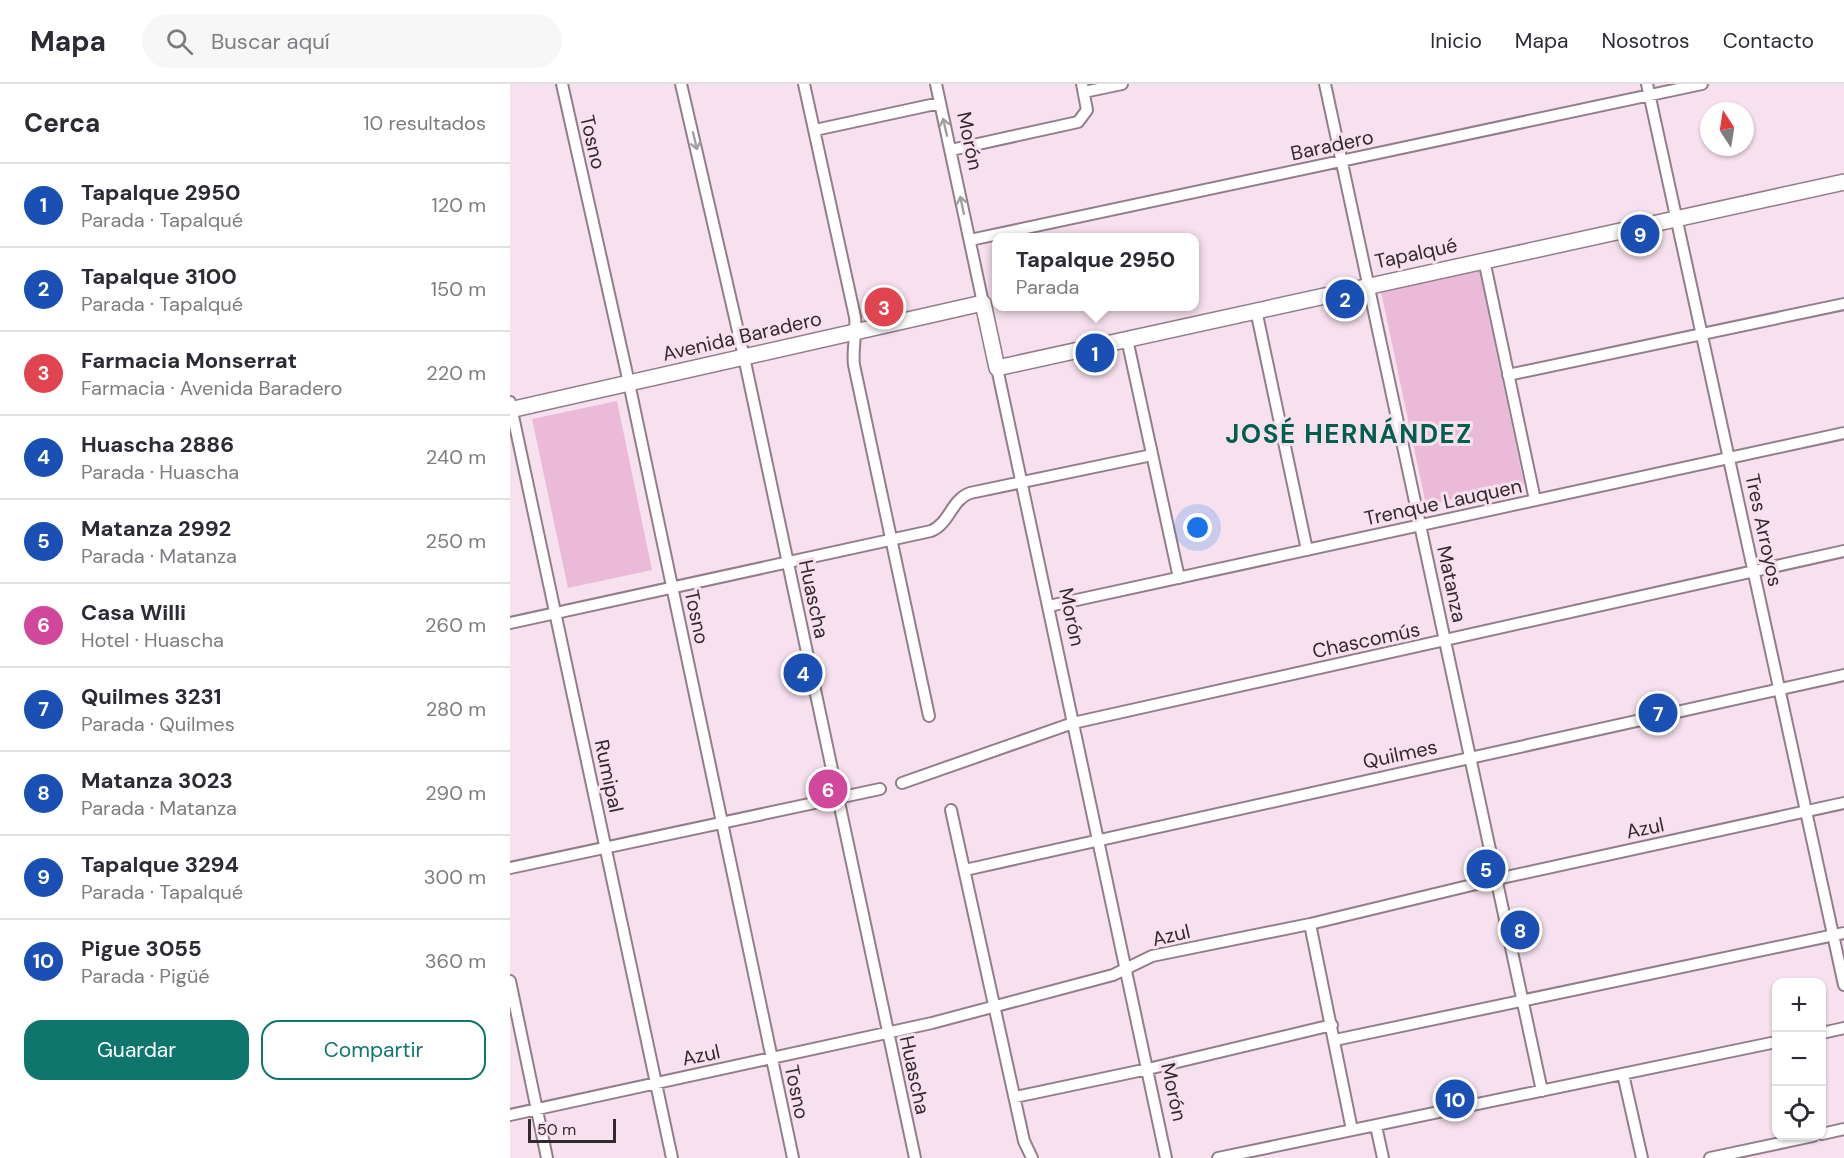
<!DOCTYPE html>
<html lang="es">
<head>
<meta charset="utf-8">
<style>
	body { margin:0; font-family:"DM Sans",sans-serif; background:#f7f7f7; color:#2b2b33 }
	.controls { position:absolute; right:18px; bottom:18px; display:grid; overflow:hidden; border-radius:12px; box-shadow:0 2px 4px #0004 }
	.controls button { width:54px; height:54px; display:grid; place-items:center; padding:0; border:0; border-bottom:2px solid #e1e1e2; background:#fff; color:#2b2b33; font:30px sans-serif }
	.compass { position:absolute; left:1190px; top:18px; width:54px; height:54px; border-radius:50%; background:#fff; box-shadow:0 2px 4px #0004; rotate:348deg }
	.scale { position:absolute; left:18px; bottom:15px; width:88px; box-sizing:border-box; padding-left:6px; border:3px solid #332a2f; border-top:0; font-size:16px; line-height:21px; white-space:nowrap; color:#332a2f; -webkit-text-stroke:4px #f7e1ee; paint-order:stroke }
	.you { position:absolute; left:688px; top:444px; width:21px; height:21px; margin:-15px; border:4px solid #fff; border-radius:50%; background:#1a73e8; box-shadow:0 0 0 9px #1a73e833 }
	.badge { display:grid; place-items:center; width:39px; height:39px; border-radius:50%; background:#0f766e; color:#fff; font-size:20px; font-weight:700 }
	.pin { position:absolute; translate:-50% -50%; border:3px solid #fff; box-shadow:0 2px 6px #0006 }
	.popup { position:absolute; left:482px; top:149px; width:207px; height:78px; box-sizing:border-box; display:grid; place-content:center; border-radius:12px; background:#fff; filter:drop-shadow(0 2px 4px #0005); font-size:20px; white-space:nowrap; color:#7c7c81 }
	.popup b { font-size:22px; color:#2b2b33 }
	.popup::after { content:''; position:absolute; left:50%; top:100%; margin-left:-12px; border:12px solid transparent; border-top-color:#fff }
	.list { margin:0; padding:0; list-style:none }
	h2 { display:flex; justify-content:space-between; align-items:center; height:78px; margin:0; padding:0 24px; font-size:26px }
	h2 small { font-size:20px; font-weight:400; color:#7c7c81 }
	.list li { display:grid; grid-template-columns:39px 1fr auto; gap:18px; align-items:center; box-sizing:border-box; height:84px; padding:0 24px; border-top:2px solid #e1e1e2 }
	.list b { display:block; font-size:22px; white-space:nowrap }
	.list p { margin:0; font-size:20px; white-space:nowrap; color:#7c7c81 }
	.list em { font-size:20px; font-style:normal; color:#7c7c81 }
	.actions { display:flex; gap:12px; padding:18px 24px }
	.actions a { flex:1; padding:14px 0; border:2px solid #0f766e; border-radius:18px; text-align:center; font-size:21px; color:#0f766e }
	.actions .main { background:#0f766e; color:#fff }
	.icon { flex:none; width:33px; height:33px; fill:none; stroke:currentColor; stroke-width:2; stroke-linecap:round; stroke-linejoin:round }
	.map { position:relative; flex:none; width:1334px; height:1074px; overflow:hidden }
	header { display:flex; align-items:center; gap:36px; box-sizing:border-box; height:84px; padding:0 30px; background:#fff; border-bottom:2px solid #e1e1e2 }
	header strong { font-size:28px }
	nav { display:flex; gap:33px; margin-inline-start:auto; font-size:21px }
	.search { width:420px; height:54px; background:#f7f7f7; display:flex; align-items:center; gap:15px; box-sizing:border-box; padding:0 21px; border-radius:33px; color:#7c7c81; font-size:22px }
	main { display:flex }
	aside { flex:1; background:#fff }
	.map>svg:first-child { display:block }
	.green { fill:#ebbad8 }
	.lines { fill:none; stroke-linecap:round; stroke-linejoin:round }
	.minor-casing { stroke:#927e8a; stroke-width:14 }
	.secondary-casing { stroke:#927e8a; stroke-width:18 }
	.minor { stroke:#fff; stroke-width:10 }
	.secondary { stroke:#fff; stroke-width:15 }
	.oneway { stroke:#a39fa1 }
	.labels { text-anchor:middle; stroke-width:6; stroke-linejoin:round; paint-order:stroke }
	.street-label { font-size:20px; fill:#332a2f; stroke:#f7e1ee }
	.district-label { font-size:26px; font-weight:bold; letter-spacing:1.5px; fill:#005e50; stroke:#f7e1ee }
</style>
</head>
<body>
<header>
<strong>Mapa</strong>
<div class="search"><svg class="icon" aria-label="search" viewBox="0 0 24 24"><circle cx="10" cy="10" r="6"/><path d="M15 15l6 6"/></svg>Buscar aquí</div>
<nav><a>Inicio</a><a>Mapa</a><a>Nosotros</a><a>Contacto</a></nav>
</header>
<main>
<aside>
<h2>Cerca<small>10 resultados</small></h2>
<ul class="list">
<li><span class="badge" style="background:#1a4fb4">1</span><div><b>Tapalque 2950</b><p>Parada · Tapalqué</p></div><em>120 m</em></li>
<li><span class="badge" style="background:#1a4fb4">2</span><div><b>Tapalque 3100</b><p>Parada · Tapalqué</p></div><em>150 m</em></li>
<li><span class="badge" style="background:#e0444e">3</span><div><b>Farmacia Monserrat</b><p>Farmacia · Avenida Baradero</p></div><em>220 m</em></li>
<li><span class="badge" style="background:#1a4fb4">4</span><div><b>Huascha 2886</b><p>Parada · Huascha</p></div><em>240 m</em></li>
<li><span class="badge" style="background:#1a4fb4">5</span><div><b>Matanza 2992</b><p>Parada · Matanza</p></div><em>250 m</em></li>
<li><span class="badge" style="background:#d1479c">6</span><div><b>Casa Willi</b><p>Hotel · Huascha</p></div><em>260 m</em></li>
<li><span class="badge" style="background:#1a4fb4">7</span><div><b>Quilmes 3231</b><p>Parada · Quilmes</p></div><em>280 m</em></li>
<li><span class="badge" style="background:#1a4fb4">8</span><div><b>Matanza 3023</b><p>Parada · Matanza</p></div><em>290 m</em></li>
<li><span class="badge" style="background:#1a4fb4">9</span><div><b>Tapalque 3294</b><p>Parada · Tapalqué</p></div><em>300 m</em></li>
<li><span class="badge" style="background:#1a4fb4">10</span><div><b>Pigue 3055</b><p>Parada · Pigüé</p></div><em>360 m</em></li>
</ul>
<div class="actions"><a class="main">Guardar</a><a>Compartir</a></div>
</aside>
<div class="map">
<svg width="1334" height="1074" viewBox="0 0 1334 1074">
	<rect width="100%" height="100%" fill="#f7e1ee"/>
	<path class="green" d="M967,177L1014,400L916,421L869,198Z
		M107,317L142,486L58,504L22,335Z"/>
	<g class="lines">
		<g class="minor-casing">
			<path id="minor" d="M52,0L119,299L283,1074
				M171,0L234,273L405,1074
				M294,0L345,233C347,249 342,264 344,281L419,632
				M426,0L473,219
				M815,0L1032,1007
				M1137,0L1334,901
				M574,8L612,0
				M305,46L430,19
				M441,66L568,38L577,26L572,0
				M460,156L1192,0
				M974,176L1025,416
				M746,226L797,466
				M617,255L669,494
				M487,284L656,1074
				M998,291L1334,220
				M0,318L162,1074
				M539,522L1334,349
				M0,539L421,447C440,439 441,416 460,409L642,371
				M392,699L563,639L1334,467
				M441,726L514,1057L522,1074
				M0,784L370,705
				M455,786L1334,591
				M800,840L842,1046
				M0,897L37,1074
				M1312,949L1334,944
				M825,956L1334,849
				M1113,990L1132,1074
				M505,1013L638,985L822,941
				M0,1031L422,939L603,891L642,872L800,840L987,795L1334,719
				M866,1042L873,1074
				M1312,1050L1334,1045
				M708,1074L1266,958
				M1200,1074L1303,1052"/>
		</g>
		<g class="secondary-casing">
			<path id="secondary" d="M0,326L473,219L487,284L1334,98"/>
		</g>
		<use href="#minor" class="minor"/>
		<use href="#secondary" class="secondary"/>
	</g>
	<defs><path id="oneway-shaft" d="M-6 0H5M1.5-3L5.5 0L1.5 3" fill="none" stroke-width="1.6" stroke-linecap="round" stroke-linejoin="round" transform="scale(1.5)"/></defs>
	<g class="oneway">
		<use href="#oneway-shaft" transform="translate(435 43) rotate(-103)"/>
		<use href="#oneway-shaft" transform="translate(185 57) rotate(77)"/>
		<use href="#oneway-shaft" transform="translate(452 121) rotate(-102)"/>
	</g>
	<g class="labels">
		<g class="street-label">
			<text transform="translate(460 57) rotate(78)" y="7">Morón</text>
			<text transform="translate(83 58) rotate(77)" y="7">Tosno</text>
			<text transform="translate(822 61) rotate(-12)" y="7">Baradero</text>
			<text transform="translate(906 169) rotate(-12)" y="7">Tapalqué</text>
			<text transform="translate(232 252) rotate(-13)" y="7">Avenida Baradero</text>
			<text transform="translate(933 418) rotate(-12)" y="7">Trenque Lauquen</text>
			<text transform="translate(1254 446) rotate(78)" y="7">Tres Arroyos</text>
			<text transform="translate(942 500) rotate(78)" y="7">Matanza</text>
			<text transform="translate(304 515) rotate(78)" y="7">Huascha</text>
			<text transform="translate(187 533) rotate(78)" y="7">Tosno</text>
			<text transform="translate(562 533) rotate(78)" y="7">Morón</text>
			<text transform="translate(856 556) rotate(-12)" y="7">Chascomús</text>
			<text transform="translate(890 670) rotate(-12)" y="7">Quilmes</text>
			<text transform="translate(99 692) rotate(78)" y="7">Rumipal</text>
			<text transform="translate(1135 744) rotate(-12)" y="7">Azul</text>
			<text transform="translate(661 851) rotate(-13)" y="7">Azul</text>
			<text transform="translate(191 971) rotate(-12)" y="7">Azul</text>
			<text transform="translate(405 991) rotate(78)" y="7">Huascha</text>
			<text transform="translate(287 1008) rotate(78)" y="7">Tosno</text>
			<text transform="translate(664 1008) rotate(78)" y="7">Morón</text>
		</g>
		<g class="district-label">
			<text x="839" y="359">JOSÉ HERNÁNDEZ</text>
		</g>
	</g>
</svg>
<div class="controls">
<button>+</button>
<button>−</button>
<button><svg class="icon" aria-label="locate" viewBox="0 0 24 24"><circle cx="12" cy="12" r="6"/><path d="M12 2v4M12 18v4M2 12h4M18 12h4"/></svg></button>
</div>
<svg class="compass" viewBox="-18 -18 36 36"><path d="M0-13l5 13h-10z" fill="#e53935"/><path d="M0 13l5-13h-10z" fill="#7c7c81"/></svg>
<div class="scale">50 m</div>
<div class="you"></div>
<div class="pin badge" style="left:585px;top:269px;background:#1a4fb4">1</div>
<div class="popup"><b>Tapalque 2950</b>Parada</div>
<div class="pin badge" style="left:835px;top:215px;background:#1a4fb4">2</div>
<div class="pin badge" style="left:374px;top:223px;background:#e0444e">3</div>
<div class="pin badge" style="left:293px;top:589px;background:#1a4fb4">4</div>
<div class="pin badge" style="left:976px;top:785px;background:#1a4fb4">5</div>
<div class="pin badge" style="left:318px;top:705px;background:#d1479c">6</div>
<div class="pin badge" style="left:1148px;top:629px;background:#1a4fb4">7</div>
<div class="pin badge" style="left:1010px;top:846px;background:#1a4fb4">8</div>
<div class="pin badge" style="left:1130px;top:150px;background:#1a4fb4">9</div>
<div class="pin badge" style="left:945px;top:1015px;background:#1a4fb4">10</div>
</div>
</main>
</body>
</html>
